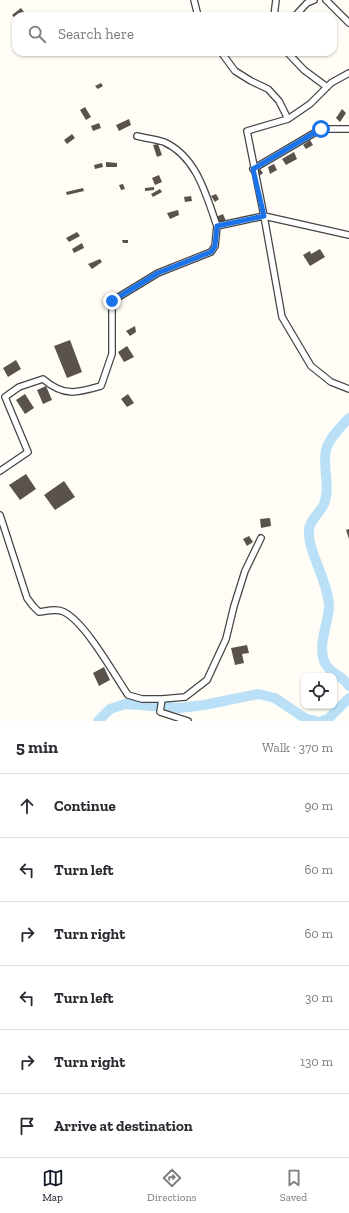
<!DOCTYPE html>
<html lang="en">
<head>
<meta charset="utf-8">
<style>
	body { margin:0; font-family:"Zilla Slab",serif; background:#f7f7f7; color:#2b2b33 }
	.controls { position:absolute; right:12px; bottom:12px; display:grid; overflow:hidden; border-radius:8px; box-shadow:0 1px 3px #0004 }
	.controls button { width:36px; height:36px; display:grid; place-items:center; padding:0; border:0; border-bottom:1px solid #e1e1e2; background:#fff; color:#2b2b33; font:20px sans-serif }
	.stop { position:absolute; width:12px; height:12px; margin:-9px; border:3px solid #1a73e8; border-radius:50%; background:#fff }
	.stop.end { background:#1a73e8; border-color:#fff; box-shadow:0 1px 4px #0008 }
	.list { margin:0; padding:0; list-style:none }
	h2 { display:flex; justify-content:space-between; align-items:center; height:52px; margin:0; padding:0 16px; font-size:17px }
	h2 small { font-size:13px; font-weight:400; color:#7c7c81 }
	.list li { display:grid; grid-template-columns:26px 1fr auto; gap:12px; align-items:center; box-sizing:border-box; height:64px; padding:0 16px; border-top:1px solid #e1e1e2 }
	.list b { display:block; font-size:15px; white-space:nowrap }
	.list em { font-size:13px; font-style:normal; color:#7c7c81 }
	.icon { flex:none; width:22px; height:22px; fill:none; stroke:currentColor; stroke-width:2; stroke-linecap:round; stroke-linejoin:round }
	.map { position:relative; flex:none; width:349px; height:721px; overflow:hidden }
	.search { position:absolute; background:#fff; box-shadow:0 1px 3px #0004; left:12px; right:12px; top:12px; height:44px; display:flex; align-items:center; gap:10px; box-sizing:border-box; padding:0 14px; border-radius:12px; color:#7c7c81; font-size:15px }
	.sheet { height:436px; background:#fff }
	nav { display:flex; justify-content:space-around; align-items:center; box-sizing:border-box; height:56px; border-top:1px solid #e1e1e2; background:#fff; font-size:11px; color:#7c7c81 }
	nav a { display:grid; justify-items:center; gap:2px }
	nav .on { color:#111827 }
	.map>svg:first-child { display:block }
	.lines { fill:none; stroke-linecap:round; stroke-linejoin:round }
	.river { stroke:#b9e0f7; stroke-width:10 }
	.building { fill:#5a524d }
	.street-casing { stroke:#444; stroke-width:8 }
	.street { stroke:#fff; stroke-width:5.5 }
	.route { stroke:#1a73e8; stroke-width:5 }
</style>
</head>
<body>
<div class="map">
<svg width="349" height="721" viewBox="0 0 349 721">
	<rect width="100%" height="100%" fill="#fffdf5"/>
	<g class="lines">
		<path class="river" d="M349,418C341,427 329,438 326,450C322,467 331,487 324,504C320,513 309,521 309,530C307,550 329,583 329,607C328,625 318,643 324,661C330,675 341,673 349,686
			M98,721L110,709L125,704L180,708L204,705L258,694L275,698L306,719L315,721
			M322,721L328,719L349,698"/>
	</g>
	<path class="building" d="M21,8L24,12L15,18L12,15Z
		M101,83L103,86L98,89L95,86Z
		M85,107L91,117L86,120L80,110Z
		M342,109L346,113L340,122L336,118Z
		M129,119L131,125L119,131L116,125Z
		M99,123L101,128L93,131L91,126Z
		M72,134L75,138L67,144L64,140Z
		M310,140L313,145L306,149L303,145Z
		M158,144L162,155L157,157L153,145Z
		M294,152L297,159L286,165L282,159Z
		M106,162L117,163V167H106Z
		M102,163L103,167L95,169L94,165Z
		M274,164L277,170L270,174L268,167Z
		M260,169L263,173L258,177L255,172Z
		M159,175L162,182L155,185L152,178Z
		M123,184L125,189L121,190L119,185Z
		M154,187V190L145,191V188Z
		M83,188L84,191L67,195L66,192Z
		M160,189L162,192L153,197L151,194Z
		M216,194L219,199L215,202L211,196Z
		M191,196L192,201L185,202L184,197Z
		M178,210L179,215L170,219L167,213Z
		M223,214L226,221L220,224L216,217Z
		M77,232L80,236L69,242L66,238Z
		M122,240H128V243H123Z
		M82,243L84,248L74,253L72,249Z
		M320,249L325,257L310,266L303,255L310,251L311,254Z
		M100,259L102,262L92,269L88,264Z
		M135,326L136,332L130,336L126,331Z
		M70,340L82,372L67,378L54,346Z
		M127,346L134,357L124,362L118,352Z
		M16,360L21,369L8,377L3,368Z
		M46,386L52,400L43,404L37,390Z
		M25,394L34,408L25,414L16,400Z
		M128,394L134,403L127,407L121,399Z
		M26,474L36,489L20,500L9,485Z
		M64,481L75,497L55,510L44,495Z
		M270,518L271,526L261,528L260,519Z
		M349,529V539L346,530Z
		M249,536L253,542L247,546L243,539Z
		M247,645L249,653L242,654L244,663L235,665L231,648Z
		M104,667L110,680L99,686L93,673Z"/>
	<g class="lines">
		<g class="street-casing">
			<path id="street" d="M194,0L198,16
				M326,0L349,23
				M274,16L276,0
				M295,16L307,3L314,0
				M221,52L235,71L251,81L268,89L279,101L288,119
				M287,52L304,70L327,87
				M349,73L331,83L310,104L288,119L247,131L264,216L282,317L311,366L331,382L349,389
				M137,136C145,138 158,140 164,142C197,157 206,195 217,226L264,216L349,235
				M253,169L321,129H349
				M0,471L28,452L5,397L19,387L43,379C64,397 77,393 101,386L112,354V301L158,273L211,252L215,246L217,226
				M0,515L27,598L33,606L39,612C47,611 57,608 64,612C85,622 114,674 128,695L142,699H162
				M188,721L160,712L162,699L185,697L207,680L226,639L234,606L245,571L261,538"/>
		</g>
		<use href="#street" class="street"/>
	</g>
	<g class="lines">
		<path class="route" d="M112,301L158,273L211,252L215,246L217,226L264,216L253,169L321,129"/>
	</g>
</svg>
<div class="controls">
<button><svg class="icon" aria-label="locate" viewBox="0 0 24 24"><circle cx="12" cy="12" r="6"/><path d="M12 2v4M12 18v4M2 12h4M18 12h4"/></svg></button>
</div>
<div class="stop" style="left:321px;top:129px"></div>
<div class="stop end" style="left:112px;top:301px"></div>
<div class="search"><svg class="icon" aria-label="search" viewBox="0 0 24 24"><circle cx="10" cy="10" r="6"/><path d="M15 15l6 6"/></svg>Search here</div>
</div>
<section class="sheet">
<h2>5 min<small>Walk · 370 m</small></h2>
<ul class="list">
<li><svg class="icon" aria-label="ahead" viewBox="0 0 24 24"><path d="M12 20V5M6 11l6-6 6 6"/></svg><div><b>Continue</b></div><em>90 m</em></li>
<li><svg class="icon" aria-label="left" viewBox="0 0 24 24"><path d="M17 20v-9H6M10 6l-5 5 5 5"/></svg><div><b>Turn left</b></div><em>60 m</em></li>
<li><svg class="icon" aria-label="right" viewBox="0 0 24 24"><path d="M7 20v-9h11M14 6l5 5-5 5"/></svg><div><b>Turn right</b></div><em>60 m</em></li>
<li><svg class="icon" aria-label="left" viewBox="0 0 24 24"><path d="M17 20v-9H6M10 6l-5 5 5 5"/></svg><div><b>Turn left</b></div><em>30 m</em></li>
<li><svg class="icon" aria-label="right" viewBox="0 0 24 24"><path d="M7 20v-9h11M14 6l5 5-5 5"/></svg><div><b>Turn right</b></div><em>130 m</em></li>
<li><svg class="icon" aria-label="arrive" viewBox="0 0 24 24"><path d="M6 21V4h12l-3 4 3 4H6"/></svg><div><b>Arrive at destination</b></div></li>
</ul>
</section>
<nav>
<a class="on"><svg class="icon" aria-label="map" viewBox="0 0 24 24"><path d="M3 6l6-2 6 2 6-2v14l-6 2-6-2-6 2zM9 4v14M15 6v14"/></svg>Map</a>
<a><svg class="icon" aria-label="directions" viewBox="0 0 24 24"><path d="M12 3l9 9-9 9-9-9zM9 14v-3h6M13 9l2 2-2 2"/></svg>Directions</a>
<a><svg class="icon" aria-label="saved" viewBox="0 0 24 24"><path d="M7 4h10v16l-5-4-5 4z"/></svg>Saved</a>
</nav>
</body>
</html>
